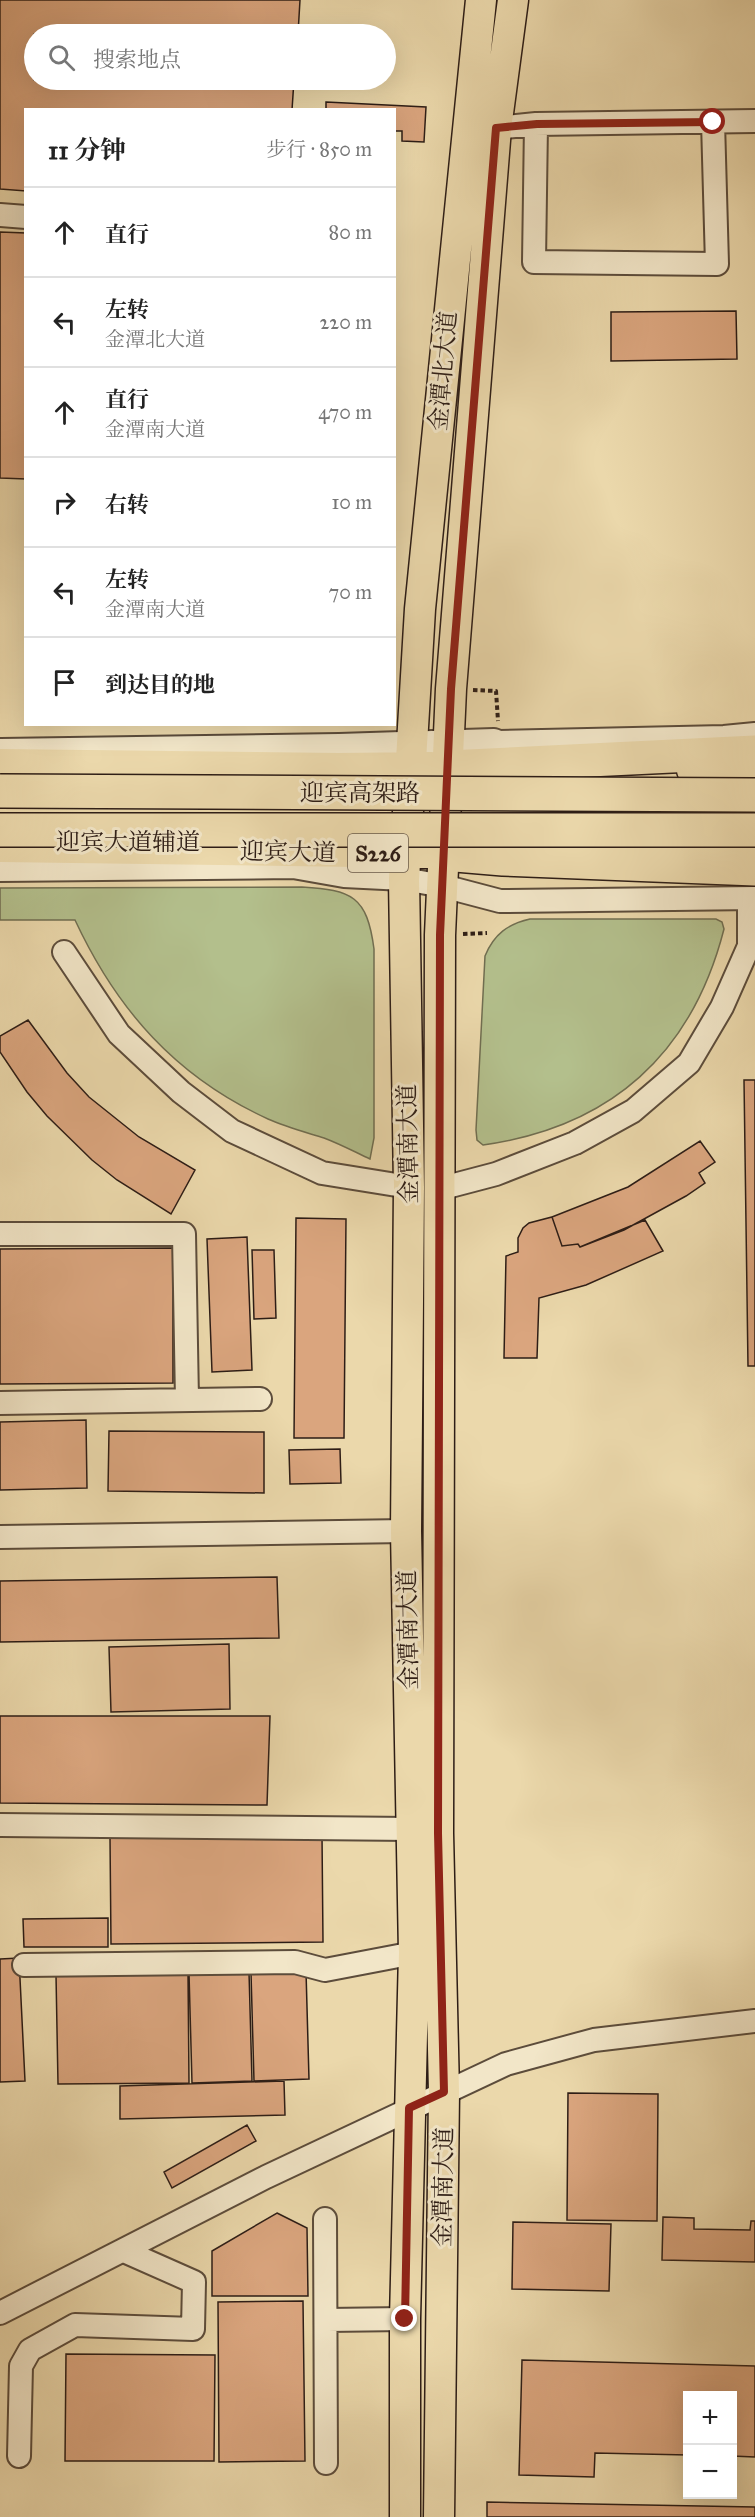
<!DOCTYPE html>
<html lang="zh">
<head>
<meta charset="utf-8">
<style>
	body { margin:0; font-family:"IM FELL Great Primer","Noto Serif SC",serif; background:#f6f6f6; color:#222 }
	.controls { position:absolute; right:18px; bottom:18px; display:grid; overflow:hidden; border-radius:0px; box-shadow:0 6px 24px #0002 }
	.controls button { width:54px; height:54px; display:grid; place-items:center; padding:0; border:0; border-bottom:2px solid #e0e0e0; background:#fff; color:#222; font:30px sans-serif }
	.stop { position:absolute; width:18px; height:18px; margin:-14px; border:4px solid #8f2418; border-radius:50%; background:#fff }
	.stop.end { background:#8f2418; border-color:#fff; box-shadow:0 2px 6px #0008 }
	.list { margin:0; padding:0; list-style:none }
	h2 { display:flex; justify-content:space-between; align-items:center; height:78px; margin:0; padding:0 24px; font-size:26px }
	h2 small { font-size:20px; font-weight:400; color:#767676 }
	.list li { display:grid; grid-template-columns:39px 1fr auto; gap:18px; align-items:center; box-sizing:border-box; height:90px; padding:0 24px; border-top:2px solid #e0e0e0 }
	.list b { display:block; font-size:22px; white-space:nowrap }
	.list p { margin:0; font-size:20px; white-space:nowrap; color:#767676 }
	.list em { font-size:20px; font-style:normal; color:#767676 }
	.icon { flex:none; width:33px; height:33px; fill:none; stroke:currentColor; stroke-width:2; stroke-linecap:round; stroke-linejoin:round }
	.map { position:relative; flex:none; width:755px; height:2517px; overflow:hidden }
	.search { position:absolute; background:#fff; box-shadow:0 6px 24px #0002; left:24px; top:24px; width:372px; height:66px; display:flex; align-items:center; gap:15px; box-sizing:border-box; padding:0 21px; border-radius:33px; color:#767676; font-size:22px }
	.panel { position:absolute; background:#fff; box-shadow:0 6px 24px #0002; left:24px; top:108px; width:372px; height:618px; border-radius:0px }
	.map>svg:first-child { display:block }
	.green { fill:#b3bf8c; stroke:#706e51; stroke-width:1.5 }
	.building { fill:#daa57e; stroke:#2d1d16; stroke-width:1.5 }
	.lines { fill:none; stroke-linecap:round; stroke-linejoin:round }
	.minor-casing { stroke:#5c4c3b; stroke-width:26 }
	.major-casing { stroke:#2d1d16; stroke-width:33 }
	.highway-casing { stroke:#2d1d16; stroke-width:36 }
	.path { stroke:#2d1d16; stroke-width:4; stroke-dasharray:4.5 3; stroke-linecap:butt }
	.minor { stroke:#f2e6c8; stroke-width:22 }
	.major { stroke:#ebd8ab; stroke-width:30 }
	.highway { stroke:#ebd8ab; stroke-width:33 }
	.highway-bridge-casing { stroke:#2d1d16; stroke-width:36; stroke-linecap:butt }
	.highway-bridge { stroke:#ebd8ab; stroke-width:33 }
	.route { stroke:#8f2418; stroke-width:8 }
	.labels { text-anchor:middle; stroke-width:6; stroke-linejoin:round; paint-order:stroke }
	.shield { fill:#f2e6c8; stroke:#68594b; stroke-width:1.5 }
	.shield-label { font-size:22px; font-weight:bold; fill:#2d1d16 }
	.street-label { font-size:24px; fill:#2d1d16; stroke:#f2e6c8 }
</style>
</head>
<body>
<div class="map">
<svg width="755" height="2517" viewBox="0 0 755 2517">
	<rect width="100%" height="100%" fill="#ebd8ab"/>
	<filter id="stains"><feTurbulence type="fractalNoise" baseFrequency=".00333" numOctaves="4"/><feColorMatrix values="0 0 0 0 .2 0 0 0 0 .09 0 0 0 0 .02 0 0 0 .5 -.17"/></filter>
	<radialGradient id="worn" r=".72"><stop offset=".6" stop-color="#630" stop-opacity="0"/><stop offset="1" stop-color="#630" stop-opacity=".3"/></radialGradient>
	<path class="green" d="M302,887C352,890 367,896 374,949V1138L370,1159C355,1152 340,1144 324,1138C305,1132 286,1127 268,1119C176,1077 117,1010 75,920H0V888Z
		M530,919H716L722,922L724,929C692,1054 611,1127 483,1145L477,1140L476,1130L485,956C494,934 508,924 530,919Z"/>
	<path class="building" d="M0,0H300L298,34H34V80H294L292,110H26V191L0,189Z
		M326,102L426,107L424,142L402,141V131H394V110H326Z
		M0,232L26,233V479L0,478Z
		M736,311L737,359L611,361V312Z
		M28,1020L67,1073L89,1097L139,1137L195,1170L171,1214L117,1180L92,1160L47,1116L27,1092L0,1052V1036Z
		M744,1080H755V1366H748Z
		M700,1141L715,1162L699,1173L705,1183L686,1196L624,1230L580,1247L578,1244L562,1246L552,1217L628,1187Z
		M552,1217L562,1246L578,1244L580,1247L645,1220L663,1251L586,1285L539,1298L537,1358H504L506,1256L518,1252V1238L523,1228L529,1223Z
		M296,1218L346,1219L344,1438H294Z
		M247,1237L252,1370L212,1372L207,1239Z
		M173,1248V1383L0,1384V1249Z
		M252,1250H274L276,1318L254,1319Z
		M86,1420L87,1488L0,1490V1422Z
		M109,1431L264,1432V1493L108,1491Z
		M340,1449L341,1483L290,1484L289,1450Z
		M277,1577L279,1638L0,1642V1581Z
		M229,1644L230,1709L111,1712L109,1647Z
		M0,1716H270L267,1805L0,1803Z
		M322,1835L323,1942L111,1944L110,1837Z
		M108,1918V1947H24L23,1919Z
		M19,1958L25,2081L0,2082V1959Z
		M306,1971L309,2079L254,2081L251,1973Z
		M249,1972L252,2081L192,2083L189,1973Z
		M188,1973L189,2083L58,2084L56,1975Z
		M284,2081L285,2115L120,2119V2086Z
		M568,2093L658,2094L657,2221L567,2220Z
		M247,2125L256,2141L172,2188L164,2172Z
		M277,2213L307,2228L308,2296H212V2251Z
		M663,2217L694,2218V2229L750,2230L751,2221H755V2262L662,2260Z
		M513,2222L611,2224L609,2291L512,2289Z
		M303,2301L305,2461L219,2462L218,2302Z
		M66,2354L215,2355L214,2461H65Z
		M522,2360L755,2366V2457L732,2456V2396H688V2455L595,2453L594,2477L519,2475Z
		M487,2502L755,2507V2517H487Z"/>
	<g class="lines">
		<g class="minor-casing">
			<path id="minor" d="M536,124L534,262L717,264L713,122
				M496,128L536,124L755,121
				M0,215L26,217
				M1,750L339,745L494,740L499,742L724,737L755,734
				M0,870L293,867L344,876L404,879L443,886L500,901L755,898
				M64,952L119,1034L181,1092L232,1131L322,1173L409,1187
				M439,1189L496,1174L575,1143L633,1111L689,1063L722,1007L749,946V899
				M0,1234H184L187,1400
				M0,1403L260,1399
				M0,1537L406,1531
				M0,1825L411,1829
				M24,1965L295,1962L325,1970L414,1953
				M325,2219L326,2463
				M0,2313L266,2177L506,2064L594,2040L755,2021
				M327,2320L405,2319
				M19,2456L21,2366L30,2350L75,2325L193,2329L194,2282L124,2251"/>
		</g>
		<g class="major-casing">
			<path id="major" d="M0,764L338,768L431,767
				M692,770H755
				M0,847L426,853
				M651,851L755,849
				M405,2517V2319L414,1953L406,1531L409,1187L404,879L420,609L481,0
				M439,2517L444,2092L438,1833L440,935L451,689L496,128L513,0"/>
		</g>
		<g class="highway-casing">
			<path id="highway" d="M448,767L755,752
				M444,854L503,859L755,869"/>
		</g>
		<path class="path" d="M473,690L496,691L498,721
			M463,934L487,933"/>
		<use href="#minor" class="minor"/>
		<use href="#major" class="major"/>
		<use href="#highway" class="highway"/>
		<g class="highway-bridge-casing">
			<path id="highway-bridge" d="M0,791L755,795
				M0,830H755"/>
		</g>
		<use href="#highway-bridge" class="highway-bridge"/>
	</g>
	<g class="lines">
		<path class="route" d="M405,2319L409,2108L444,2092L438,1833L440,935L451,689L496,128L537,124L713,122"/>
	</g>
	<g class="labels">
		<rect class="shield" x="348" y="834" width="60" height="38" rx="4.5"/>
		<g class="shield-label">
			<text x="378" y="861">S226</text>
		</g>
		<g class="street-label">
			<text transform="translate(443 371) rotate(-85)" y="8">金潭北大道</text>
			<text x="360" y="801">迎宾高架路</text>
			<text x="128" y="850">迎宾大道辅道</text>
			<text transform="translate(288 852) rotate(1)" y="8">迎宾大道</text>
			<text transform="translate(408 1144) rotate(-91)" y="8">金潭南大道</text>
			<text transform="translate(408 1630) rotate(-91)" y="8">金潭南大道</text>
			<text transform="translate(443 2187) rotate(-89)" y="8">金潭南大道</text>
		</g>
	</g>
	<rect width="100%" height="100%" filter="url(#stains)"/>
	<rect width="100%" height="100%" fill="url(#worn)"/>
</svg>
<div class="controls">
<button>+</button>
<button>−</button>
</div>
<div class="stop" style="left:713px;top:122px"></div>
<div class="stop end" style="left:405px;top:2319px"></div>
<div class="search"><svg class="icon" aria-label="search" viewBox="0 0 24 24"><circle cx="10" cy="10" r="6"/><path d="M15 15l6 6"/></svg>搜索地点</div>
<section class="panel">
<h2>11 分钟<small>步行 · 850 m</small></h2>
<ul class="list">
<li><svg class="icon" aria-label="ahead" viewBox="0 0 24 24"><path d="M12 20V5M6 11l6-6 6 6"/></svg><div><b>直行</b></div><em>80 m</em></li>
<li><svg class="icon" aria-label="left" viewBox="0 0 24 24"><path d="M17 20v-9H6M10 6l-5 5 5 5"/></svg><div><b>左转</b><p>金潭北大道</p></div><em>220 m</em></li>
<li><svg class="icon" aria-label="ahead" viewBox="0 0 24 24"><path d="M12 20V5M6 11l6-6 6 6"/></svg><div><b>直行</b><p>金潭南大道</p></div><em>470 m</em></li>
<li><svg class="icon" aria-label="right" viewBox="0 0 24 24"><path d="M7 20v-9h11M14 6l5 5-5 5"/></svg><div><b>右转</b></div><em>10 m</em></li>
<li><svg class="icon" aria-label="left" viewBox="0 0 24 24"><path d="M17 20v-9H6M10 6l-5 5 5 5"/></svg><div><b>左转</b><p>金潭南大道</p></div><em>70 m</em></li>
<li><svg class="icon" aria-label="arrive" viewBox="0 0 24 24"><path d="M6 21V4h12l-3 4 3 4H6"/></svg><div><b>到达目的地</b></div></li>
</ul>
</section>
</div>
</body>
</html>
